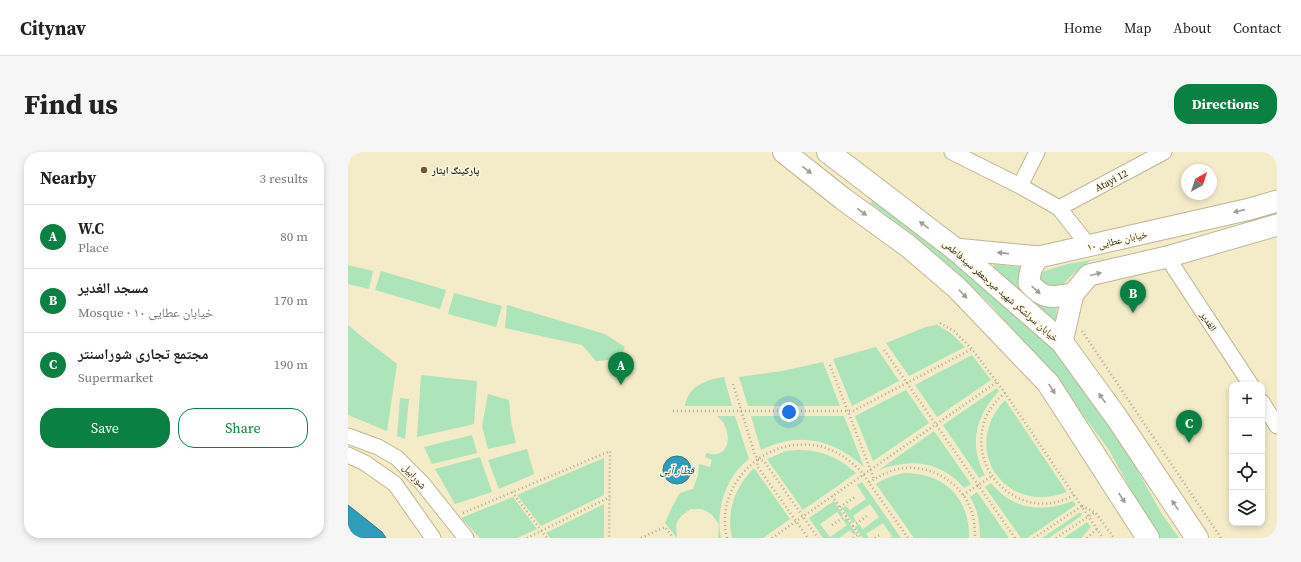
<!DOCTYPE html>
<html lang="en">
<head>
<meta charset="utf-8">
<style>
	body { margin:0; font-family:"Source Serif 4","Noto Naskh Arabic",serif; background:#f6f6f6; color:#222 }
	.controls { position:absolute; right:12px; bottom:12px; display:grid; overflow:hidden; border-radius:8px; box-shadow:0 2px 6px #0003 }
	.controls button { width:36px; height:36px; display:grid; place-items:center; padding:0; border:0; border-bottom:1px solid #e0e0e0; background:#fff; color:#222; font:20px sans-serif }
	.compass { position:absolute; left:833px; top:12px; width:36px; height:36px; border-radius:50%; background:#fff; box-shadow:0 2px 6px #0003; rotate:39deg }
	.you { position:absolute; left:441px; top:260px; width:14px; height:14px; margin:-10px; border:3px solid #fff; border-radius:50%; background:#1a73e8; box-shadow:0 0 0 6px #1a73e833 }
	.badge { display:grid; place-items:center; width:26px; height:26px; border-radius:50%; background:#0b8043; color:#fff; font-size:13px; font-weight:700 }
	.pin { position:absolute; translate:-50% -33px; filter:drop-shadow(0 1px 2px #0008) }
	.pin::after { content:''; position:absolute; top:21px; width:14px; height:12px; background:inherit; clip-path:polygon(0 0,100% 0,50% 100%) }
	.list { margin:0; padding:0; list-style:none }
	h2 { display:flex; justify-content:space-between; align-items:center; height:52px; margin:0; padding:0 16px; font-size:17px }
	h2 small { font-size:13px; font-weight:400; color:#767676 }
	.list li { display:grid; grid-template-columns:26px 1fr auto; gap:12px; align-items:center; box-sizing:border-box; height:64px; padding:0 16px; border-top:1px solid #e0e0e0 }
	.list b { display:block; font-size:15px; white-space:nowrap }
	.list p { margin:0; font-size:13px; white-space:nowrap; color:#767676 }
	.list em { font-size:13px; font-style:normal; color:#767676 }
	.actions { display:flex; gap:8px; padding:12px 16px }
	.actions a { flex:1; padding:9px 0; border:1px solid #0b8043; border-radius:16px; text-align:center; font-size:14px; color:#0b8043 }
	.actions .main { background:#0b8043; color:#fff }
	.icon { flex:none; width:22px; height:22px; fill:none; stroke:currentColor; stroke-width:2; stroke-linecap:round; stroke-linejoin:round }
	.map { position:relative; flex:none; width:929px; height:386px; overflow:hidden; border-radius:16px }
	header { display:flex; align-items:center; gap:24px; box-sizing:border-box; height:56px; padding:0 20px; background:#fff; border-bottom:1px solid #e0e0e0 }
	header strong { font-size:19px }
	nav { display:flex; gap:22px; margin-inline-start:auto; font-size:14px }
	.intro { display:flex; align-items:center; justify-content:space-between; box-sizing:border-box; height:96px; padding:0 24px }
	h1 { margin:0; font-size:28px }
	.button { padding:10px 18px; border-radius:16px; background:#0b8043; color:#fff; font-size:14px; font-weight:700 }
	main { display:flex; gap:24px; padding:0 24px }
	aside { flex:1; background:#fff; border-radius:16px; box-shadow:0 2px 6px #0003 }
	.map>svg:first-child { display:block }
	.green { fill:#ade4b9 }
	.water { fill:#309dbb; stroke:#2e798a }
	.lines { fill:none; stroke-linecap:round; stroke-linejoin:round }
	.street-casing { stroke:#beb695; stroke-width:17 }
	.secondary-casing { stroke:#beb695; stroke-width:23 }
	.primary-casing { stroke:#beb695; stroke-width:24 }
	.path { stroke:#b3ac91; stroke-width:2.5; stroke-dasharray:1 3; stroke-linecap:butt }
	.street { stroke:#fff; stroke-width:15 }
	.secondary { stroke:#fff; stroke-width:21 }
	.primary { stroke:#fff; stroke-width:22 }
	.oneway { fill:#9f9d98 }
	.poi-dot { fill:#74572b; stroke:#fdf8e4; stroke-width:1.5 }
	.labels { text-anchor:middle; stroke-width:3; stroke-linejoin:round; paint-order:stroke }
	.poi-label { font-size:10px; font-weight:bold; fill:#292619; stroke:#fdf8e4; text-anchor:start }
	.street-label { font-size:10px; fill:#292619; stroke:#fdf8e4 }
	.water-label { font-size:11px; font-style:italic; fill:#005c72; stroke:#fdf8e4 }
</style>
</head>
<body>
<header>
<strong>Citynav</strong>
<nav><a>Home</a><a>Map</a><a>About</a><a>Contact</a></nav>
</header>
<div class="intro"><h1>Find us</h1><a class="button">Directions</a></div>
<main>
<aside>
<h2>Nearby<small>3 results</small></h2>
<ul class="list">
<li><span class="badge">A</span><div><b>W.C</b><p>Place</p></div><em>80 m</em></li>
<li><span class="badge">B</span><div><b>مسجد الغدیر</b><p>Mosque · خیابان عطایی ۱۰</p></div><em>170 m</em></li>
<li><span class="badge">C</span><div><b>مجتمع تجاری شوراسنتر</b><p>Supermarket</p></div><em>190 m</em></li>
</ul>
<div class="actions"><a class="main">Save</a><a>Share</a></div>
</aside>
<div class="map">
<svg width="929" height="386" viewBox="0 0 929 386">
	<rect width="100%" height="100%" fill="#f4ebc9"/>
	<path class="green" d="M525,47L632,128L706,198L769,282L814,362L831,386H812L795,360L761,298L710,229L643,153L611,122L564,82L522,51Z
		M772,103L742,109L723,124L710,138L699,141L691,126L694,120L719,112Z
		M646,112L679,116L691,149L701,155L709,156L707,174L646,117Z
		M0,113L25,119L21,137L0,132Z
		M33,119L98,138L92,157L27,138Z
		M106,141L154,154L148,175L100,162Z
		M159,153L257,182L277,195L272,207L248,209L234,193L157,176Z
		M588,172L604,182L617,195L561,224L538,191L578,175L587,173Z
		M0,173L13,184L49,212L39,279L0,263Z
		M528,195L551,229L504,254L485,207Z
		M624,203L643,228L589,265L567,233Z
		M475,210L492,254H400L391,225L434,219Z
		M73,223L129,229L126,272L69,285Z
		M376,225L384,254H337C340,234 358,228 376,225Z
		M649,236L651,239C628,263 620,293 637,323L631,326L595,273Z
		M558,238L581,271L525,309L507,264Z
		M140,242L161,248L163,270L168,291L140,297L134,274Z
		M52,246L61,247L57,287L49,284Z
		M657,248L719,340C657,364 611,297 657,248Z
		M369,264H387L401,307C378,324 367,358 373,386H370L371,372L363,362L354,357H343L334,363L328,372L329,386L317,371L324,355L332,341L345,337L350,323L351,312L362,315L364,308L357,305L359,301C378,307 384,289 377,274C376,270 372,267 369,264Z
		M403,264H496L516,315C485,287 451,279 413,298Z
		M586,279L623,332L616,336C593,309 563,306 531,318Z
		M124,283L129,301L84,312L76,295Z
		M179,297L186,322L151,337L140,308Z
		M451,298C475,299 490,305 508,321L455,358L419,307L438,299Z
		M132,305L144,340L107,352L87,317Z
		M256,306V343L193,374L169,343Z
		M406,316L442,367L415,386H384C378,359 387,335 406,316Z
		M557,321C596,321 622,346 621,386H566L528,332C537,326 546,323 557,321Z
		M514,330L553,386H542L544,384L535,371L518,382L521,386H515L507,375L511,372L515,377L531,365L522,352L505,364L508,369L505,371L494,356L498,354L502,358L518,347L509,333Z
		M643,331C665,358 694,361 725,349L728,353L679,386H673L637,335Z
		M629,340L661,386H632C632,371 630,358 622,345Z
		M165,345L189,377L169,386H132L113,366Z
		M486,349L495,363L493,365L489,360L472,372L482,385L499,373L495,368L498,366L508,381L506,383L502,378L491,386H475L461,366Z
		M256,352V386H202L198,381Z
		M731,361H734L733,364L701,386H694Z
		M739,370L743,375L733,386H716Z"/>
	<path class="water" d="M315 318a14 14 0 1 1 28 0a14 14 0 1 1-28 0Z
		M0,353L34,380L38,386H0Z"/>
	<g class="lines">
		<g class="street-casing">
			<path id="street" d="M604,0L672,34L711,56L741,94
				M672,34L689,0
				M711,56L816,0
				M819,105L903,233
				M914,250L929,274
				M0,284L30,295L49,306L74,331L118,386
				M0,303L17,311L47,332L85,386"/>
		</g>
		<g class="secondary-casing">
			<path id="secondary" d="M607,97L691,105L902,57L929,49
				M691,105C684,113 681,120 681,131C697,149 704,145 725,142
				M714,190L725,142L741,123L819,105L929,73"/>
		</g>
		<g class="primary-casing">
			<path id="primary" d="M436,0L494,46L560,94L609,136L700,231L800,386
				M480,0L607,97L714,190L769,266L849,386"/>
		</g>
		<path class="path" d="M592,171L606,179L624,197L657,241L755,386
			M734,179L873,386
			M536,198L667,386
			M482,213L526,327
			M385,232L407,303L410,307L409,314L460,386
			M657,241C649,247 642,256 638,265C616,319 674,373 726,343
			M325,259H505L624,197
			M410,307L416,309L470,386
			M521,330C529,326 536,321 546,318C575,310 608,325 621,353C626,363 627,375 627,386
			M164,340L199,386
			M615,343L644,324
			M484,344L513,386
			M734,354L747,360L766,386
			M492,355L507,345
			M115,361L262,299L261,386
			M484,373L498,364
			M505,374L520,363
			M179,386L262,345
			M293,386L317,375L325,386
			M379,386C366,335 413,287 464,293C483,295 498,305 512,318L560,386
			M424,386L649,230
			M505,386L511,382
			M527,386L533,382
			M686,386L734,354
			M708,386L747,360
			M739,386L749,377"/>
		<use href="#street" class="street"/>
		<use href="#secondary" class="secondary"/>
		<use href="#primary" class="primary"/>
	</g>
	<defs><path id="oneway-solid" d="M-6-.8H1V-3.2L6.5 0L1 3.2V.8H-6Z"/></defs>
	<g class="oneway">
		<use href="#oneway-solid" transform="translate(459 18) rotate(38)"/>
		<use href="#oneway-solid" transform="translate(891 59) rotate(167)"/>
		<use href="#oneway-solid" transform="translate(514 60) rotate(36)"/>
		<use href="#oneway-solid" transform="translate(576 73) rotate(-143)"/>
		<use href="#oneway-solid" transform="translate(655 101) rotate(-174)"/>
		<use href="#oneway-solid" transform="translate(748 122) rotate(-14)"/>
		<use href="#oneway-solid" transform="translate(688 138) rotate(42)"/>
		<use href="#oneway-solid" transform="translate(615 142) rotate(46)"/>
		<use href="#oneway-solid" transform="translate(704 237) rotate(57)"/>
		<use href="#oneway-solid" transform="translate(754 246) rotate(-126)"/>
		<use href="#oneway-solid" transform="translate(774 346) rotate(57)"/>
		<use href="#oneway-solid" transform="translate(827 353) rotate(-124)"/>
	</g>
	<circle class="poi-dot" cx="76" cy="18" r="4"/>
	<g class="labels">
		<g class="poi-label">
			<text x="84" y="22">پارکینگ ایثار</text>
		</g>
		<g class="street-label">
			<text transform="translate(763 28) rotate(-28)" y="4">Atayi 12</text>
			<text transform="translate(769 88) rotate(-13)" y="4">خیابان عطایی ۱۰</text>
			<text transform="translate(653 138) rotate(41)" y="4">خیابان سرلشکر شهید میرجعفر سیدفاطمی</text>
			<text transform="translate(861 169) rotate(57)" y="4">الغدیر</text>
			<text transform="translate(67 324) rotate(48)" y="4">شورابیل</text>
		</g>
		<g class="water-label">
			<text x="329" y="322">قطار آبی</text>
		</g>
	</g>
</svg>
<div class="controls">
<button>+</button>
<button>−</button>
<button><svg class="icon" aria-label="locate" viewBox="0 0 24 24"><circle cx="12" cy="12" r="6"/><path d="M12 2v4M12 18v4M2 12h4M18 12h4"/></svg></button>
<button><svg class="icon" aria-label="layers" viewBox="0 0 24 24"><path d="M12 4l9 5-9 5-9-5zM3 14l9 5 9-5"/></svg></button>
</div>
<svg class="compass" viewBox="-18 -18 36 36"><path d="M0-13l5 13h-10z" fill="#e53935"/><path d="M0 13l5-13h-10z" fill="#767676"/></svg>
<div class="you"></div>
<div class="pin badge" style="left:273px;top:233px">A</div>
<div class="pin badge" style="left:785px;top:161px">B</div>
<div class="pin badge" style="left:841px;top:291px">C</div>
</div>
</main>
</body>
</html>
